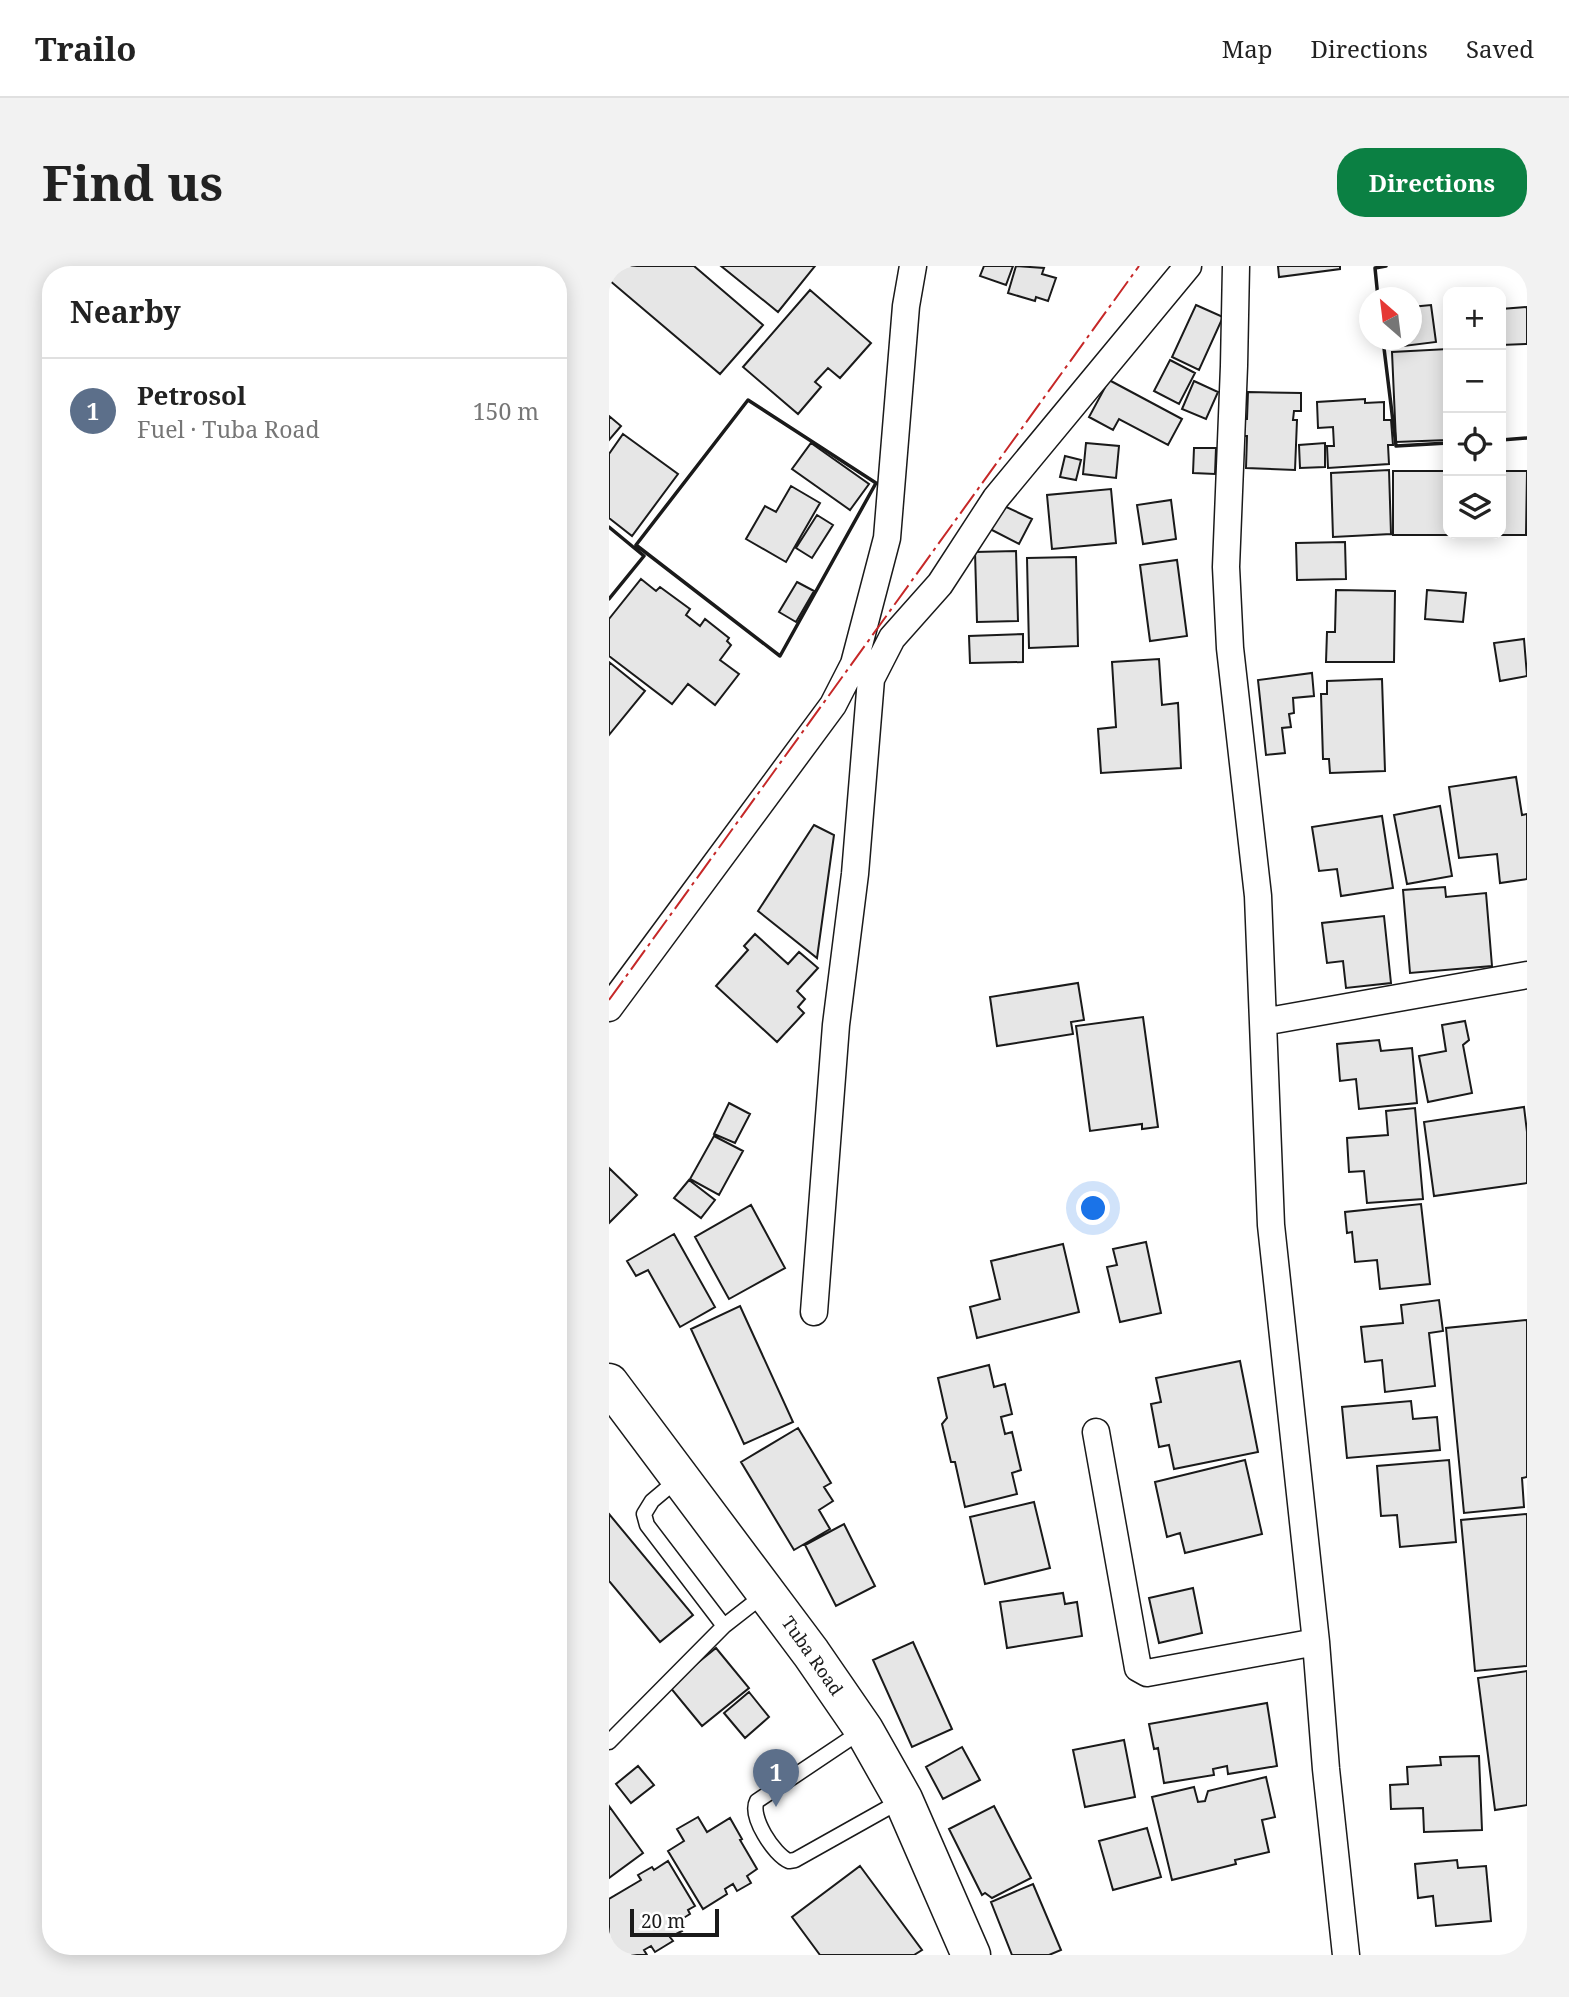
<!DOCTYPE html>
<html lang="en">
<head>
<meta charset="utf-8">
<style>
	body { margin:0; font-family:"Noto Serif",serif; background:#f2f2f2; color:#222 }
	.controls { position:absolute; right:21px; top:21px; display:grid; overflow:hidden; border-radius:14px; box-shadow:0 4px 18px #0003 }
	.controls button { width:63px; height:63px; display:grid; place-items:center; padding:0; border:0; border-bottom:2px solid #e0e0e0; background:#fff; color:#222; font:35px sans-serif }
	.compass { position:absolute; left:750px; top:21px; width:63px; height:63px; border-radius:50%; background:#fff; box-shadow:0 4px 18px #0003; rotate:332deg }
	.scale { position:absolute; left:21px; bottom:18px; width:89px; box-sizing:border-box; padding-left:7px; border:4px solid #1a1a1a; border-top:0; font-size:19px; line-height:24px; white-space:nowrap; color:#1a1a1a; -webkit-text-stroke:5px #fff; paint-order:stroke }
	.you { position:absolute; left:485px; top:943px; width:24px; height:24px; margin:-18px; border:5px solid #fff; border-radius:50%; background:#1a73e8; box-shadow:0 0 0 10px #1a73e833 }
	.badge { display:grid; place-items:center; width:46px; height:46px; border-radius:50%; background:#0b8043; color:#fff; font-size:23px; font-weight:700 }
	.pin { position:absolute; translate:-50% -58px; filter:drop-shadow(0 2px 4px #0008) }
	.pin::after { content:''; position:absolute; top:37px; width:24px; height:21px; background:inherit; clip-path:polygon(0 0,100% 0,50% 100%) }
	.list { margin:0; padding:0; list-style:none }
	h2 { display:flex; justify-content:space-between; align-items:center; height:91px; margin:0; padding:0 28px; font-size:30px }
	h2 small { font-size:23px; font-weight:400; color:#767676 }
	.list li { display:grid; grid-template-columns:46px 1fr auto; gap:21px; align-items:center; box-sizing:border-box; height:105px; padding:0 28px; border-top:2px solid #e0e0e0 }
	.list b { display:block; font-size:26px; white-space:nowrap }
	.list p { margin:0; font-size:23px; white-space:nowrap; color:#767676 }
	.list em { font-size:23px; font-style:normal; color:#767676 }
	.icon { flex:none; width:38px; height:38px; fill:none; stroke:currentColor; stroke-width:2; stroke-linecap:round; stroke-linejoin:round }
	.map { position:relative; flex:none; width:918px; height:1689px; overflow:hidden; border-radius:28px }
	header { display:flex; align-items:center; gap:42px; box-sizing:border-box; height:98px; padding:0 35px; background:#fff; border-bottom:2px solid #e0e0e0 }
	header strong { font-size:33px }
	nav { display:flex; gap:38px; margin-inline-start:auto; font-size:24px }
	.intro { display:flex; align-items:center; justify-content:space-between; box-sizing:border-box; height:168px; padding:0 42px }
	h1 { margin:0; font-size:49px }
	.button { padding:18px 32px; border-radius:28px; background:#0b8043; color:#fff; font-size:24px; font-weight:700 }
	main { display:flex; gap:42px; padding:0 42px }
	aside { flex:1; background:#fff; border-radius:28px; box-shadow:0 4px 18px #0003 }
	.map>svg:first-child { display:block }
	.building { fill:#e6e6e6; stroke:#1a1a1a; stroke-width:2 }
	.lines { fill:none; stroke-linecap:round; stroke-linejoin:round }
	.lane-casing { stroke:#1a1a1a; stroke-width:17 }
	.street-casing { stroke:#1a1a1a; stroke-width:29 }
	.secondary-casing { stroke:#1a1a1a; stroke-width:41 }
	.lane { stroke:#fff; stroke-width:14 }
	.street { stroke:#fff; stroke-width:26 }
	.secondary { stroke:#fff; stroke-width:38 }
	.wall { stroke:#1a1a1a; stroke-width:3.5 }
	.power { stroke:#c62828; stroke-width:2; stroke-dasharray:24 5 3.5 5; stroke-linecap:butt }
	.labels { text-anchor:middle; stroke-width:5; stroke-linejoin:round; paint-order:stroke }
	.street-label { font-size:18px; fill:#1a1a1a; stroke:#fff }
</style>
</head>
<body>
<header>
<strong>Trailo</strong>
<nav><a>Map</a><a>Directions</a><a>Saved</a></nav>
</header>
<div class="intro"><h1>Find us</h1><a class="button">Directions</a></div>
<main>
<aside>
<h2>Nearby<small></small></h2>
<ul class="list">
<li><span class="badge" style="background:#5c6f8a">1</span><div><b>Petrosol</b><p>Fuel · Tuba Road</p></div><em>150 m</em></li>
</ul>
</aside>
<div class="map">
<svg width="918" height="1689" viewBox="0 0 918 1689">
	<rect width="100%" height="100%" fill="#fff"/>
	<path class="building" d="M0,0H85L154,59L111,108L0,14Z
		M112,0H206L169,46Z
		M375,0H404L397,19L371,10Z
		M407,0L435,2L433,8L447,12L439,35L427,31L426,35L399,27Z
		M669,0H731V3L670,11Z
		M201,24L262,77L231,112L219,102L206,116L212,121L189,148L134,101Z
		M587,39L614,51L590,104L563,91Z
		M822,39L827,76L779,82L778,74H802V41Z
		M918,41V78L892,79V43Z
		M839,83V174L787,176L783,86Z
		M561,94L586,107L570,138L545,125Z
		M500,114L573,153L559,179L510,153L504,164L480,151Z
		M585,115L609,126L597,153L573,143Z
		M639,126L692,127V145H685L684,154H688L686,204L637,202L638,170H634L635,153H638Z
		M756,133V137L775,136V154H782L784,179H779L780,198L719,202L718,180H725L724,161L709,162L708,136Z
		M0,150L12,160L0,174Z
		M14,168L69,208L23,270L0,252V188Z
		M202,177L260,218L241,244L183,203Z
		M477,177L510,180L507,212L474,208Z
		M716,177V201L691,202L690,179Z
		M585,182H607L606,208L584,207Z
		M456,190L472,194L467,214L451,211Z
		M780,204L782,268L724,271L722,207Z
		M784,205H839V268H892V205H918L917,269H784Z
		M182,220L211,237L177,296L137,273L156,240L167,246Z
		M502,223L507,277L443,283L438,229Z
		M562,234L567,273L534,278L528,239Z
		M393,239L423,253L410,278L381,263Z
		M208,249L224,259L203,292L187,282Z
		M736,276L737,313L688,314L687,277Z
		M407,285L409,355L368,356L366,286Z
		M467,291L469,380L420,382L418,292Z
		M568,294L578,370L541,375L531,299Z
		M32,313L47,325L51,321L81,343L77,349L91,360L96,353L120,372L118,375L122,379L111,394L130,408L106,439L79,418L63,438L0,390V353Z
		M188,316L205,325L187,356L170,346Z
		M727,324L786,325L785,396H717L718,366H726Z
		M818,324L857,327L854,356L816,353Z
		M414,368V396L361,397L360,370Z
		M915,373L918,410L891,415L885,377Z
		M550,393L553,439L569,437L572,502L492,507L489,463L507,461L503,396Z
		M0,396L36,425L0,469Z
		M703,407L705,430L684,432L685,447L680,448L682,461L673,462L676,487L657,489L649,414Z
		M773,413L776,505L721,507L720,493H714L712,428H718V415Z
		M907,511L913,549L918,548V613L891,617L888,588L850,592L840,521Z
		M831,540L843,610L798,618L785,549Z
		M773,550L784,622L732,630L728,603L710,605L703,561Z
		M205,559L225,569L208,692L149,645Z
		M836,621L837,631L877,627L883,700L801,707L794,624Z
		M775,650L782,717L737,722L734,695L718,697L713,657Z
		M146,668L179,698L190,686L209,702L188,725L196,733L189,741L195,747L168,776L107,720L139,684L135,680Z
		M469,717L475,754L462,756L464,768L388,780L381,731Z
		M534,751L549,861L533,863V858L481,865L467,760Z
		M856,755L860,774L854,779L863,827L819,836L810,790L837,785L833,759Z
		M770,774L772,785L803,782L808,837L750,843L747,813L731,815L728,778Z
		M120,837L141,848L126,877L105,868Z
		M915,841L918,866V917L825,930L815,856Z
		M806,842L814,933L758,937L755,905L740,906L738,872L779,869L777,845Z
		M105,870L134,885L110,929L81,913Z
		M0,902L28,929L0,957Z
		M80,914L106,934L92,952L65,932Z
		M812,938L821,1018L771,1023L768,994L746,996L743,966L738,967L736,946Z
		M142,939L176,1002L120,1033L86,971Z
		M65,968L106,1041L71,1061L39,1004L27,1010L18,995Z
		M537,976L552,1047L511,1056L498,1001L508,999L504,983Z
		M454,978L470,1046L368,1072L361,1041L391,1033L382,995Z
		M830,1034L834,1065L820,1067L826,1120L776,1126L773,1094L756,1096L752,1061L794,1057L792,1039Z
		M131,1040L184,1156L135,1178L82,1063Z
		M918,1054V1211L913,1212L915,1241L855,1247L837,1062Z
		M631,1095L649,1186L565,1203L560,1179L550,1181L542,1138L552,1136L547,1112Z
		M380,1099L385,1121L396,1118L403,1148L392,1151L396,1168L403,1166L412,1204L403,1207L408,1228L356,1241L346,1196H342L333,1158L338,1152L329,1112Z
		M802,1135L804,1153L828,1151L831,1184L738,1192L733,1141Z
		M189,1162L222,1217L215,1221L224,1235L210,1244L221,1263L185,1284L132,1196Z
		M636,1194L653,1268L576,1287L571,1267L558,1271L546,1216Z
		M840,1194L847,1276L791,1281L788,1249L772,1250L768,1200Z
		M425,1236L441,1302L376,1318L361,1251Z
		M0,1248L84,1349L51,1376L0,1315Z
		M918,1248V1400L866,1405L852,1254Z
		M235,1258L266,1320L227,1340L196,1279Z
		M584,1322L593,1367L550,1377L540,1332Z
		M454,1327L456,1338L468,1336L473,1370L398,1382L391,1336Z
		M304,1376L343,1463L303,1481L264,1394Z
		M107,1382L140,1422L93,1460L60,1420Z
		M918,1405V1539L886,1544L869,1412Z
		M140,1426L160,1451L136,1472L115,1447Z
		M658,1437L668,1500L619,1508L618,1500L604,1503L605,1509L555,1517L549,1482L545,1483L540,1458Z
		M515,1474L526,1531L476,1541L464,1484Z
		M353,1481L371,1514L334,1533L317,1501Z
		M870,1490L873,1564L815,1566L814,1542L782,1543L781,1519L799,1518L798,1501L832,1499L831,1491Z
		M29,1500L45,1519L22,1537L7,1518Z
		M657,1511L666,1551L653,1554L660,1586L626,1594L627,1598L563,1614L543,1531L585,1521L589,1536L596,1535L599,1525Z
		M0,1540L34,1587L0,1612Z
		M385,1540L422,1612L383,1632L376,1627L373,1629L340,1563Z
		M89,1551L98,1566L121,1552L133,1573L131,1574L148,1603L138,1610L142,1617L128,1625L124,1618L116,1623L118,1628L94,1643L59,1585L75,1575L68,1563Z
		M538,1562L552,1611L504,1624L490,1575Z
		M848,1594L849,1602L877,1600L882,1655L827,1660L824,1630L809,1632L806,1598Z
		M59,1595L86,1640L79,1644L81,1648L68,1656L73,1665L61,1671L64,1675L46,1686L42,1680L35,1684L38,1689H0V1633L32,1614L29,1609L43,1601L45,1604Z
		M251,1600L313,1684L305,1689H211L183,1651Z
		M424,1618L452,1684L440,1689H403L382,1636Z"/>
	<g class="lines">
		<g class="lane-casing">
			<path id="lane" d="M68,1214L43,1235L35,1248L38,1259L115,1360
				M254,1464L148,1535C140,1550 165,1589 180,1595L186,1594L293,1534
				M0,1476L115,1360L156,1328"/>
		</g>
		<g class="street-casing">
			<path id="street" d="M627,0L625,100L617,301L621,382L649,630L662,959L707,1376L717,1503L737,1689
				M262,413L283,372L331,318L387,232L579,0
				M0,742L224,439L245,398L278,272L297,40L304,0
				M654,756L918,709
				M205,1046L227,759L246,608L262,413L245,398
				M487,1166L529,1402L538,1407L707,1376"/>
		</g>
		<g class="secondary-casing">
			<path id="secondary" d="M0,1117L202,1387L255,1464L294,1533L362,1689"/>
		</g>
		<use href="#lane" class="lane"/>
		<use href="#street" class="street"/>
		<use href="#secondary" class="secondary"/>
		<path class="wall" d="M769,32L766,2L777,0
			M774,74L787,180L839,177
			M139,134L267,217L171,390L27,279Z
			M892,174L918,172
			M0,261L35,290L0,333"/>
		<path class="power" d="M0,734L530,0"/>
	</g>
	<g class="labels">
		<g class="street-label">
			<text transform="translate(203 1390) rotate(55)" y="6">Tuba Road</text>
		</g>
	</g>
</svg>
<div class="controls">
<button>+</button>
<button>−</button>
<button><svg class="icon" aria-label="locate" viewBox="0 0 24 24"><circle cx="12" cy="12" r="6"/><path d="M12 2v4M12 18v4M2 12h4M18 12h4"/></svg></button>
<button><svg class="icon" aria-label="layers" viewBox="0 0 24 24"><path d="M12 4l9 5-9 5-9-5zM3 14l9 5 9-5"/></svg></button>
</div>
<svg class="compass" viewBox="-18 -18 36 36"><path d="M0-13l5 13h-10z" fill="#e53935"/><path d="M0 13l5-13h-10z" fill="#767676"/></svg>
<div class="scale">20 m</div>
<div class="you"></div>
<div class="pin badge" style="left:167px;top:1541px;background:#5c6f8a">1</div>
</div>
</main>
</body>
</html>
